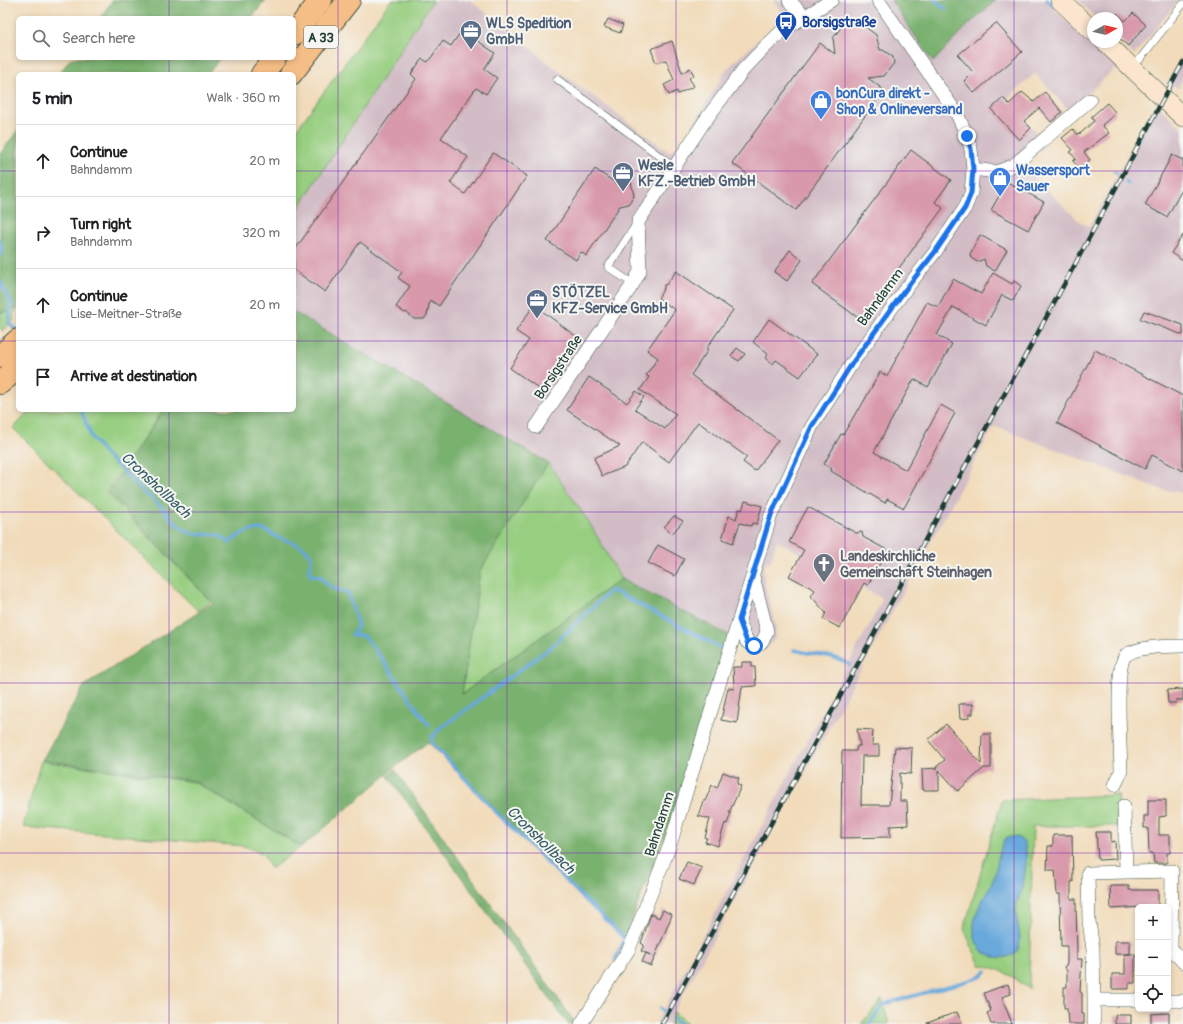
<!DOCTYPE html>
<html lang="en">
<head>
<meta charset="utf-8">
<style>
	body { margin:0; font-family:Pangolin,sans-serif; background:#f2f2f2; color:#202124 }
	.controls { position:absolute; right:12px; bottom:12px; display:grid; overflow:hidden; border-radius:6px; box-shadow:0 2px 6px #0003 }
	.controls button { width:36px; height:36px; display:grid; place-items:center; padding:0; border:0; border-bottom:1px solid #e0e0e0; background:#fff; color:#202124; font:20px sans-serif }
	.compass { position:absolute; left:1087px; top:12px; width:36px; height:36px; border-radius:50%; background:#fff; box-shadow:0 2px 6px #0003; rotate:82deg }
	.stop { position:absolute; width:12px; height:12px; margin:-9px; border:3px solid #1a73e8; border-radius:50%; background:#fff }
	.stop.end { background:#1a73e8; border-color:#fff; box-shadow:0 1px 4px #0008 }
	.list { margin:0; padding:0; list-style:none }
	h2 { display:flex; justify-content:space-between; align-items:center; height:52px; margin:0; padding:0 16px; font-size:17px }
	h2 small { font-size:13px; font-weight:400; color:#757577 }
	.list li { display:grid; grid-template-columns:26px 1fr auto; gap:12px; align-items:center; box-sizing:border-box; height:72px; padding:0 16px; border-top:1px solid #e0e0e0 }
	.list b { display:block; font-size:15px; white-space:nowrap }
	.list p { margin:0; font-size:13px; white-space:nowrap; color:#757577 }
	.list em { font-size:13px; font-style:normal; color:#757577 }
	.icon { flex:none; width:22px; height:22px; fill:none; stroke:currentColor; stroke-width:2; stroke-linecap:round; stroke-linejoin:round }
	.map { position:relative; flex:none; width:1183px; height:1024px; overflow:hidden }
	.search { position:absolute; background:#fff; box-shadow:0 2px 6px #0003; left:16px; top:16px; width:280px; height:44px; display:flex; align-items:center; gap:10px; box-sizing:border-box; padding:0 14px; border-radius:6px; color:#757577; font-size:15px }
	.panel { position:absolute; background:#fff; box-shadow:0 2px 6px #0003; left:16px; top:72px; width:280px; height:340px; border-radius:6px }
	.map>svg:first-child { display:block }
	.industrial { fill:#d2bdc6 }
	.green { fill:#97ce80; stroke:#5b865a }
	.forest { fill:#79b16e; stroke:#4c7751 }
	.water { fill:#69a8db; stroke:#447288 }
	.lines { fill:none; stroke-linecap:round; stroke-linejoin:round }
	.stream { stroke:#69a8db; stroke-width:3.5 }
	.building { fill:#d899ab }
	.service-casing { stroke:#3e5548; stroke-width:8 }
	.minor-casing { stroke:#3e5548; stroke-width:14 }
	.secondary-casing { stroke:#3e5548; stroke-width:20 }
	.motorway-casing { stroke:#3e5548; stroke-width:24 }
	.service { stroke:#fff; stroke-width:7 }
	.minor { stroke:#fff; stroke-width:13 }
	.secondary { stroke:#fbe5cf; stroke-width:19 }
	.motorway { stroke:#f6be87; stroke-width:22 }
	.rail-casing { stroke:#1f3d34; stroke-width:4.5 }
	.rail { stroke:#f6f6f2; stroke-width:3; stroke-dasharray:9; stroke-linecap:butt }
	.route { stroke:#1a73e8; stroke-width:5 }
	.grid { fill:none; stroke:#7b2cbf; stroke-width:1; stroke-opacity:0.55 }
	.labels { text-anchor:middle; stroke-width:4; stroke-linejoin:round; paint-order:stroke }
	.shield { fill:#f6f6f2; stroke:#60746d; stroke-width:1 }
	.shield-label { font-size:13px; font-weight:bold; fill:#1f3d34 }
	.transit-label { font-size:14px; font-weight:bold; fill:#164399; stroke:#f6f6f2; text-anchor:start }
	.service-label { font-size:14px; font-weight:bold; fill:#4e5e75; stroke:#f6f6f2; text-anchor:start }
	.shop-label { font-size:14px; font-weight:bold; fill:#366cbe; stroke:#f6f6f2; text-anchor:start }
	.street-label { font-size:14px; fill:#1f3d34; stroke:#f6f6f2 }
	.worship-label { font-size:14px; font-weight:bold; fill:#5b616d; stroke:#f6f6f2; text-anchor:start }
	.water-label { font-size:15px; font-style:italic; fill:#355d66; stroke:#f6f6f2 }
</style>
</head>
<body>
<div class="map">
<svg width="1183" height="1024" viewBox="0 0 1183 1024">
	<rect width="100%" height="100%" fill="#f6f6f2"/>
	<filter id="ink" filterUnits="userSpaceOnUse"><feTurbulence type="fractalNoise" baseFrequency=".025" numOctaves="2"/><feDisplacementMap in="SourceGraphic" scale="8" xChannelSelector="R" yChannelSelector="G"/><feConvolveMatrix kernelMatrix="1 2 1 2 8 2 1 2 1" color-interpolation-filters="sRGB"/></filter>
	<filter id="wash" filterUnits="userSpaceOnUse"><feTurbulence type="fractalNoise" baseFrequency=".012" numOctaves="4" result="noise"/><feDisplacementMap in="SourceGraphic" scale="16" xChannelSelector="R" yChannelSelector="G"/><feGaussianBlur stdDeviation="0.9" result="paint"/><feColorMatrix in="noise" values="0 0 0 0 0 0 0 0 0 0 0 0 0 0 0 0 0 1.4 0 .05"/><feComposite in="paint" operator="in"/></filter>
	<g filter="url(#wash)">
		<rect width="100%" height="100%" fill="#f1dbba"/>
		<path class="industrial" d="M433,0H470L560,72L669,152L679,149L726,70L780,20L781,13L773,0H891L933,62L968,25L996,0H1044L1117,67L1069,111L1035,73L1007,99L1047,144L1021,165L1079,221L1089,227L1156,104L1183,129V493L1163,490L994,426L667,1024H656L883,599L777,541L770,562L766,561L763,571L766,591L776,629L775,639L766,649L757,652L742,649L728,635L621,579L590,524L548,463L294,312V215Z
			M1078,0H1179L1134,55L1117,38V18H1096Z
			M1183,55V78L1178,89L1169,82Z"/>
		<path class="green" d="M391,0H433L294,215V133Z
			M18,308L13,315L14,320L2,331L0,327V313Z
			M31,410H163L106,492L211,602L198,611L13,428Z
			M548,463L590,524L621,579L462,694L480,571Z
			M41,761L194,782L301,847L271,869L263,854L244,846L23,827Z
			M1118,795L1120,826H1033L1029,989C1013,976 1000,968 980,965L964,929L1002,800Z
			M882,999L889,1024H861Z
			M674,1012L687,1024H669Z"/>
		<path class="forest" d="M113,0H266L251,18H100Z
			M891,0H996L968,25L933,62Z
			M71,58H220L208,74H59Z
			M18,130V308L0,313V154Z
			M294,312L548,463L480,571L462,694L621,579L728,635L678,803L624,939L428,742L398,765L302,847L194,781L42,760L84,686L213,603L108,492L164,410H294Z
			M395,770L574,1021L571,1024H568L388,776Z"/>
		<path class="water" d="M1007,837H1018C1020,839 1023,841 1024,843C1030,855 1023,889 1018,900C1011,917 1026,936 1017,951C1015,954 1010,956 1007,957C989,960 975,950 974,931C972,911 988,895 994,877C998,863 998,849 1007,837Z"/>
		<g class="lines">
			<path class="stream" d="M935,0L946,9
				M1047,0L1055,7
				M1137,137L1139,138
				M1115,172L1117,173
				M1126,182L1128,184
				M0,241L2,250L0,255
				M0,281L11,303L9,322L18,332
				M81,410L92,438L105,454L147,495C164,504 170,524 189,532C205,538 215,528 229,543C238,535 247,530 259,529C267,529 272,535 279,538C288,542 305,544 310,555C313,561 310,567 309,573L311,575L322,577V579L332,588L348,593L358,626L352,635L364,636C388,664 406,696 429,725
				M794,650C813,655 834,654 850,665
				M438,730L550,648L610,591H614L723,649
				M432,736V743L494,810L625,939L615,960
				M432,738L437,732
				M660,1008L663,1011
				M674,1019L680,1024
				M870,1024L882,1006L888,1003L974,979L982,976L986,971"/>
		</g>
		<g id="blocks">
			<path class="building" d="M1117,13L1125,21L1133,13L1146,25L1128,46L1119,38L1121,36L1117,32Z
				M608,19L623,25L620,33L604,27Z
				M856,20L876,35L880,50H883L893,57L894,63L884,76L868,78L884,90L796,210L732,163L820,43L835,54L833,38L843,25H845L844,22Z
				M996,23L1022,52L974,93L964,81L973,72L958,55Z
				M462,30L495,53L484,69L497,78L486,94L476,88L441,138L468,157L450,183L465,194L493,153L527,176L439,306L430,300L427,315L424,319H414L406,312L405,313L396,307L410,286L398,278L402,272L360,242L325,292L294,270V251L416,79L411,74L422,59L428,62L443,41L451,46Z
				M672,41L682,73L690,68L694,75L689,78L694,86L678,94L677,91L669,95L664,85L674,80L666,60L656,63L651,49Z
				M1022,92L1034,102L1045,92L1062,112L1051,122L1039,108L1024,121L1031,128L1019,140L991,109L1003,98L1009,104Z
				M1107,103L1116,113L1102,125L1109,133L1084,152L1090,160L1080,169L1073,161L1076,159L1070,152L1073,150L1062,138L1073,129L1077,134L1081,133L1094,121L1091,117Z
				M911,150L951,180L935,202L943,208L861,320L812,284Z
				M1172,155L1183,160V188L1167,217L1145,205Z
				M595,169L617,184L631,182L634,196L629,204L620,206L586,256L581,252L576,260L547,241Z
				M1007,182L1044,202L1028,230L991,210Z
				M980,235L1007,250L995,271L986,266L984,259L977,262L971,258L970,254Z
				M1183,235V261L1171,253Z
				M790,250L802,260L787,281L774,272Z
				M676,271L733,310L706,349L708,350L691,375L778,440L755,471L743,462L747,457L698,422L669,462L642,442L625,467L602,476L594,458L620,446L567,410L589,377L627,403L636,391L644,397L635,409L665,429L676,414L640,390L649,377L646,375L658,358L647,350L675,310L658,298L664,288V285L667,284Z
				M993,273L1012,284L1014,281L1021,286L1013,301L1002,295L986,325L953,307L937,335L952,344L928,387L914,379L874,452L906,470L941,405L955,413L904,508L887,499L885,503L831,471L832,469L824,464L841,434L843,435L858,409L859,410L880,372L887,376L927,302L938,307L953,279L981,294Z
				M534,305L577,337L541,390L510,368L529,340L516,331Z
				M1144,311L1183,325V335L1140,319Z
				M769,319L817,354L800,377L776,360L773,364L766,358L768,354L753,342Z
				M737,348L745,354L739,361L731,356Z
				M1095,350L1183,396V471L1152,455L1145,469L1057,423Z
				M745,501L762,506L757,524L752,523L751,526L740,523L733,543L722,539L729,516L736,519L739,509L742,510Z
				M808,507L856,533L862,532L863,537L887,550L868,585L864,583L840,628L823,619L826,613L811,596L815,590L789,576L804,550L789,542Z
				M674,516L683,521L672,534L664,527Z
				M658,545L684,559L675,576L648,563Z
				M742,662H752V667H755L756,686L742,687L737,723L721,720L728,688L734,689L733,667H742Z
				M1183,689V700H1176L1177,703H1168L1167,690Z
				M959,704H973V714H969V718L960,719Z
				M946,724L981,764L982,734H991V768H984L958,791L939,770V790H923L922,769L938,768L936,767L945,760L928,740Z
				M857,729L873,730L872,745H879V756H862L861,805H889L895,747L912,748L911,774L900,773V801H907L908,825L890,826V837L841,838L842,751H856L857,746H860Z
				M723,772L739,778L737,784L741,786L729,813H731L727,824L725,823L718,846L705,842L707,838H705L710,819L698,816L703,801H705L712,785L717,788Z
				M1148,800H1166V816L1159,817V835H1170V853H1167V863H1154L1153,853H1149L1148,828H1144V816H1148Z
				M1096,832H1111V842L1115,841L1116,859L1098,860Z
				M1053,835H1072L1073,882H1071V899H1076L1077,959H1082L1080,992L1082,993V1014H1084V1024H1068L1067,1008H1064V987H1067V971L1064,967L1067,964V946H1061L1060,894H1057L1055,870H1047L1048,846H1053Z
				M687,862L702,868L694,885L679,879Z
				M1110,886H1129V890H1158V906L1111,909Z
				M663,910L672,915L651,966L642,962L646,953L653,956L641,951L644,945L641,943L651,914L659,918Z
				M1115,941H1130V954H1115Z
				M1125,954H1135V983H1129V989H1112V974H1125Z
				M1008,984L1011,994L1002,997L1012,1024H991L987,1013L991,1011L984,993Z
				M957,1012L962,1024H927V1023Z
				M1169,1013V1024H1151V1014Z
				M1115,1015H1131V1024H1115Z"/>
		</g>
	</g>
	<g filter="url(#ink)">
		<use href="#blocks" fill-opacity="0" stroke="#3e5548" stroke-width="1"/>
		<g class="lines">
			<g class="service-casing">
				<path id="service" d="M1133,68L1183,4
					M557,79L674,167
					M633,284L608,267L637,223"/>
			</g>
			<g class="minor-casing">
				<path id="minor" d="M789,0L804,16
					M973,169L997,172L1014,165L1090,100
					M536,427L633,284L640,271L638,222L704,122L743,70L765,47L783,30L832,0
					M739,620L747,642C759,648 763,643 767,631L753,576
					M1115,785L1121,772C1121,752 1114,665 1126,655C1138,646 1168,646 1183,646
					M1124,806L1126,871
					M1094,1000V1024
					M1138,1000H1094L1093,950L1089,921L1088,873L1172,871L1171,948L1183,962
					M1168,1001H1183
					M581,1024L629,949L670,845L771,515L812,426L853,362L905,290L935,252L965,208L971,193L973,169L971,149L967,136L957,114L878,0"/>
			</g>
			<g class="secondary-casing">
				<path id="secondary" d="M1060,0L1093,31
					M1105,42L1183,117"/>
			</g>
			<g class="motorway-casing">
				<path id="motorway" d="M294,34L321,0
					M262,74L275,58
					M291,74L349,0
					M0,356L18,340
					M0,383L18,368"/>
			</g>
			<use href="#service" class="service"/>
			<use href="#minor" class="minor"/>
			<use href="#secondary" class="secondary"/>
			<use href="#motorway" class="motorway"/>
			<g class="rail-casing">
				<path id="rail" d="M662,1024L1073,268L1183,62"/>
			</g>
			<use href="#rail" class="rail"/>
		</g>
	</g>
	<g class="lines" filter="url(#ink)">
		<path class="route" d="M754,646L747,642L739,620L771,515L812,426L853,362L905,290L935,252L965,208L971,193L973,169L971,149L967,136"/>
	</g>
	<path class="grid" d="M169,0V18M338,0V1024M507,0V1024M676,0V1024M845,0V1024M1014,0V1024M169,58V74M0,171H18M294,171H1183M0,341H18M294,341H1183M169,410V1024M0,512H1183M0,683H1183M0,853H1183"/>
	<defs>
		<g id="bus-pin" transform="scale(1.15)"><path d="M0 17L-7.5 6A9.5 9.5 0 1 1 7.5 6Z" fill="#1a4fb4" stroke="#f6f6f2"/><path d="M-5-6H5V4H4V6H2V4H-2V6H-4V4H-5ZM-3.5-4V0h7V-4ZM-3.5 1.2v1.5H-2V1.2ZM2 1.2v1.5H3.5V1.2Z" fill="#fff"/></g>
		<g id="office-pin" transform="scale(1.15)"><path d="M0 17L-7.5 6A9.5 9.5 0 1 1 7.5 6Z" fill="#5c6f8a" stroke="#f6f6f2"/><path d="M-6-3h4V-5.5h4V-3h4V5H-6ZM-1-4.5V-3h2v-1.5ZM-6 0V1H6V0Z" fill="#fff"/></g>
		<g id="shop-pin" transform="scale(1.15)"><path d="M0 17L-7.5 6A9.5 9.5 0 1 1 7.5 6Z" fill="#3f7fe0" stroke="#f6f6f2"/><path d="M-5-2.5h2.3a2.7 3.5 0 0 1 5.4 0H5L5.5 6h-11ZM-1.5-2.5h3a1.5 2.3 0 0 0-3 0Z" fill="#fff"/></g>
		<g id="church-pin" transform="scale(1.15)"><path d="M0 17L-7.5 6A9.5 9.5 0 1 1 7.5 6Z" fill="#6b7280" stroke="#f6f6f2"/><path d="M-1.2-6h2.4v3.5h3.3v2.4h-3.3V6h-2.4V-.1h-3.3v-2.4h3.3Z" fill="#fff"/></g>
	</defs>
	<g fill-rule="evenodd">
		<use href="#bus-pin" x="786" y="22"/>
		<use href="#office-pin" x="471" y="31"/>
		<use href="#shop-pin" x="821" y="101"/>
		<use href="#office-pin" x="623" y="173"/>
		<use href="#shop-pin" x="1000" y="178"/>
		<use href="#office-pin" x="537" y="300"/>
		<use href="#church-pin" x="824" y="564"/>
	</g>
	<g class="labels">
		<rect class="shield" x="304" y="26" width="34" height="22" rx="3"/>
		<g class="shield-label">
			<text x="321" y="42">A 33</text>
		</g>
		<g class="transit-label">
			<text x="802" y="27">Borsigstraße</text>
		</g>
		<g class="service-label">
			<text x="486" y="28">WLS Spedition<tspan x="486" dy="16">GmbH</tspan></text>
			<text x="638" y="170">Wesle<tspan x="638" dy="16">KFZ.-Betrieb GmbH</tspan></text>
			<text x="552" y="297">STÖTZEL<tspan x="552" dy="16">KFZ-Service GmbH</tspan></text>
		</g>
		<g class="shop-label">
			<text x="836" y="98">bonCura direkt -<tspan x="836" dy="16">Shop &amp; Onlineversand</tspan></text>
			<text x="1016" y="175">Wassersport<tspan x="1016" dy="16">Sauer</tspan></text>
		</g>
		<g class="street-label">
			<text transform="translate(880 297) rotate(-54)" y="5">Bahndamm</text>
			<text transform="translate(558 367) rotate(-56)" y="5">Borsigstraße</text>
			<text transform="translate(659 824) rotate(-72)" y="5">Bahndamm</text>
		</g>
		<g class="worship-label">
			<text x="840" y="561">Landeskirchliche<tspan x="840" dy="16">Gemeinschaft Steinhagen</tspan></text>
		</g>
		<g class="water-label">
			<text transform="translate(156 485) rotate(43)" y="5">Cronshollbach</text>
			<text transform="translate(541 840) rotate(45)" y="5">Cronshollbach</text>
		</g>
	</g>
</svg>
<div class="controls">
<button>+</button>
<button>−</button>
<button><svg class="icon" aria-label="locate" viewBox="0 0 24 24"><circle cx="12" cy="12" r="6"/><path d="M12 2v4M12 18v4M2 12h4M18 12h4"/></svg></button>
</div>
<svg class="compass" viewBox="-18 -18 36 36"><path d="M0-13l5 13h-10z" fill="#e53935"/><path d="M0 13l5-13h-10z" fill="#757577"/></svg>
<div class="stop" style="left:754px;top:646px"></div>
<div class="stop end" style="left:967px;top:136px"></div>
<div class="search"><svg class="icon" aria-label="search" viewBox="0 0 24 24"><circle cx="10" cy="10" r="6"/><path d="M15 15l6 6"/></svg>Search here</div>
<section class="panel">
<h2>5 min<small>Walk · 360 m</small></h2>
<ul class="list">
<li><svg class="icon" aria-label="ahead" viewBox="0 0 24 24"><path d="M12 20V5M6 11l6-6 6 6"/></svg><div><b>Continue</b><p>Bahndamm</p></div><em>20 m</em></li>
<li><svg class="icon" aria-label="right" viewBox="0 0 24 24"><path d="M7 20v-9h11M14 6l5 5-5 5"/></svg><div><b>Turn right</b><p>Bahndamm</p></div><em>320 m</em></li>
<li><svg class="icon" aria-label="ahead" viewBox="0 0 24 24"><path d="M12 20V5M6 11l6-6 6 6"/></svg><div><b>Continue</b><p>Lise-Meitner-Straße</p></div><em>20 m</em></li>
<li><svg class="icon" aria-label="arrive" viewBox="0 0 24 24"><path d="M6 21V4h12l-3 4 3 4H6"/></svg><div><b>Arrive at destination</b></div></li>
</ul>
</section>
</div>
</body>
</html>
